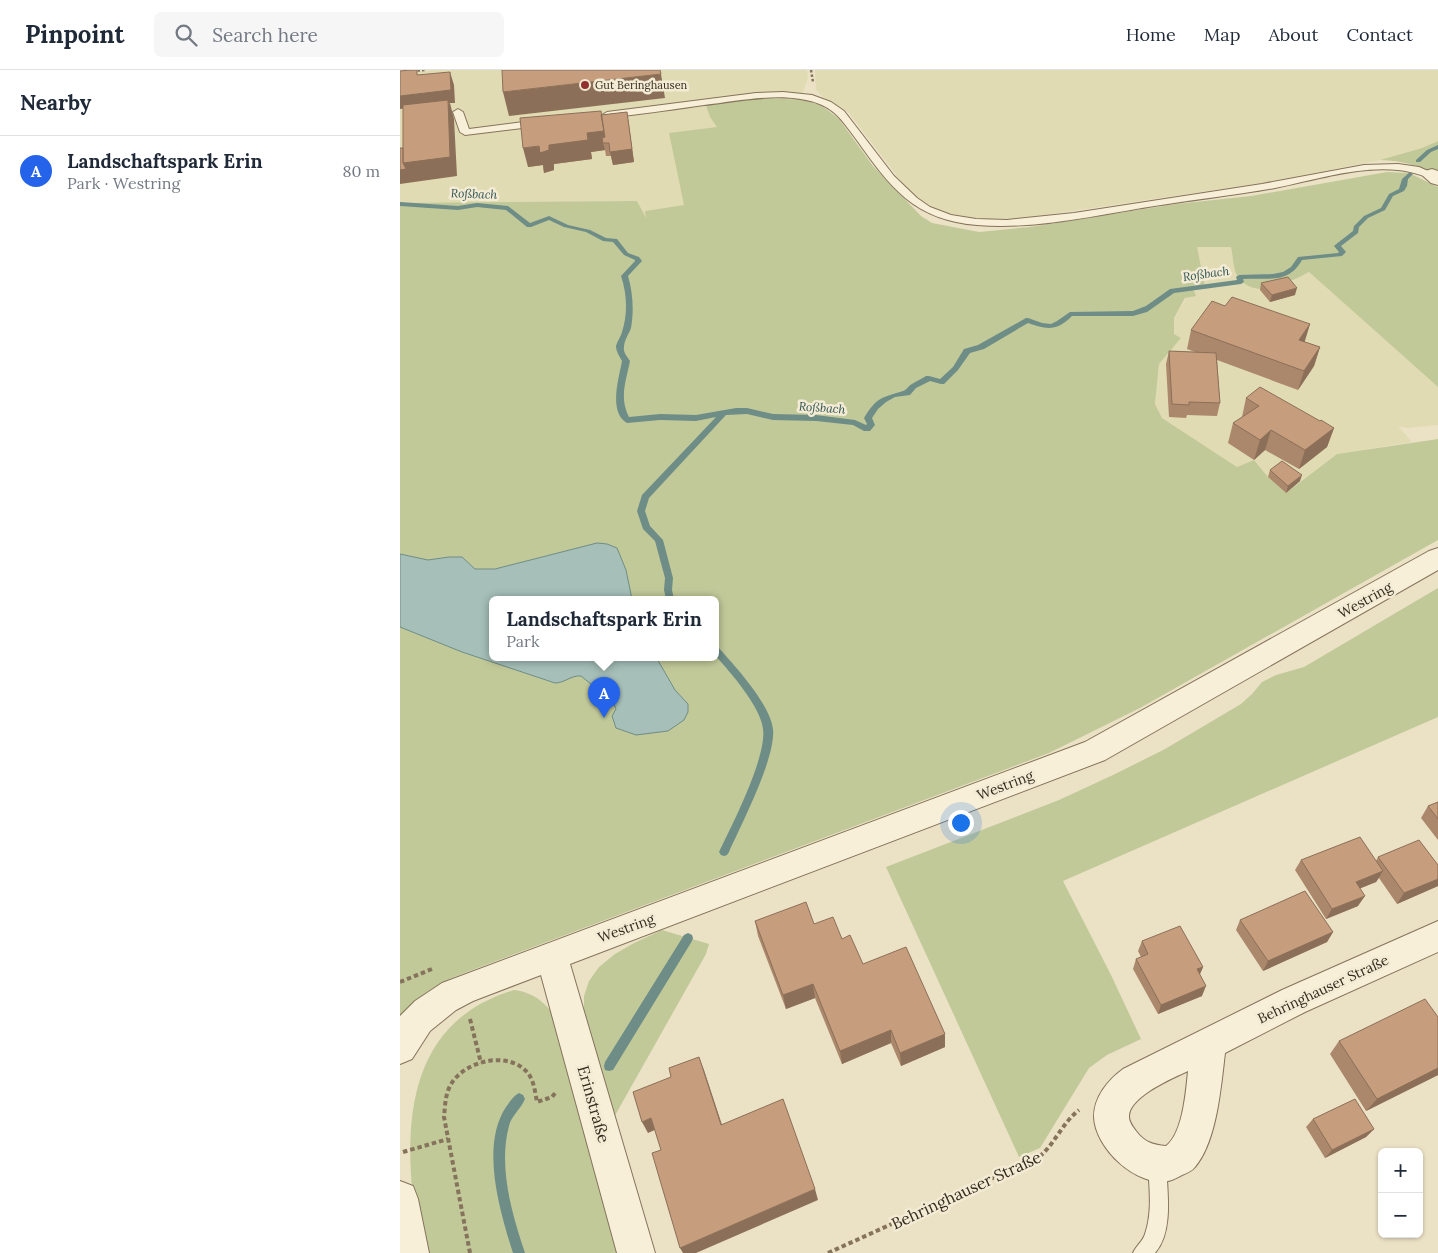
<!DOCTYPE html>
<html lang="en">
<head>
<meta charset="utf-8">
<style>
	body { margin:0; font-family:Lora,serif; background:#f6f6f7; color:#1f2937 }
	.controls { position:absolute; right:15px; bottom:15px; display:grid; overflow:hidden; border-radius:8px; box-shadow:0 1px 4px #0004 }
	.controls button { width:45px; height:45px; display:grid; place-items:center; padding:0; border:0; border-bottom:1px solid #e0e1e3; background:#fff; color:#1f2937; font:25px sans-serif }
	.you { position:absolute; left:560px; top:752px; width:18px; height:18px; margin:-12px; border:4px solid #fff; border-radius:50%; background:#1a73e8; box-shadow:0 0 0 8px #1a73e833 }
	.badge { display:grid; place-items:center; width:32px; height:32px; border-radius:50%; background:#2563eb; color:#fff; font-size:16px; font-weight:700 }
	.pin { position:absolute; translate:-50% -41px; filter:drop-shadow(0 1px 2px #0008) }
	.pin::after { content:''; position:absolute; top:26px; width:18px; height:15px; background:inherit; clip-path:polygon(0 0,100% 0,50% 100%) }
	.popup { position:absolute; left:89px; top:526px; width:230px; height:65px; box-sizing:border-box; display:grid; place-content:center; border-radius:8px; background:#fff; filter:drop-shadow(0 1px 4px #0005); font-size:16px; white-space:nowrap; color:#747a83 }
	.popup b { font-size:19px; color:#1f2937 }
	.popup::after { content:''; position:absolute; left:50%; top:100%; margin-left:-10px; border:10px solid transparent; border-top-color:#fff }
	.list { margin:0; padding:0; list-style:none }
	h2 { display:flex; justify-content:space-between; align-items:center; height:65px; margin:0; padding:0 20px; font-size:21px }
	h2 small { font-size:16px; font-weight:400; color:#747a83 }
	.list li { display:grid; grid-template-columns:32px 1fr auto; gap:15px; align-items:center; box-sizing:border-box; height:70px; padding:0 20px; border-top:1px solid #e0e1e3 }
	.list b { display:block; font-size:19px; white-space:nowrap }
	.list p { margin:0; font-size:16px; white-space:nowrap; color:#747a83 }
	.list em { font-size:16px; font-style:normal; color:#747a83 }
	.icon { flex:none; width:28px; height:28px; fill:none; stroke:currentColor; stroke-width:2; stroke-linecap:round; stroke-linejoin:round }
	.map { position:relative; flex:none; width:1038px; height:1183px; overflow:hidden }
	header { display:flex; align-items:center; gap:30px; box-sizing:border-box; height:70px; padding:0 25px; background:#fff; border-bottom:1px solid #e0e1e3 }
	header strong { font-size:24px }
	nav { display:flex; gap:28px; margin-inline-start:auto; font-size:18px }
	.search { width:350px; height:45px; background:#f6f6f7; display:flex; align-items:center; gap:12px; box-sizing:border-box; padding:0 18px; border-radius:8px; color:#747a83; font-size:19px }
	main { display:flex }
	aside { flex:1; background:#fff }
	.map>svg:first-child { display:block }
	.farmland { fill:#e1dbb3 }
	.green { fill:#c2c999; fill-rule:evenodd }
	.water { fill:#a6bfb9; stroke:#6e8d86 }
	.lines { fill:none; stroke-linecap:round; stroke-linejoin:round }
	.stream { fill:#6e8d86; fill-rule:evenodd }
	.service-casing { stroke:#85735c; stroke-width:2 }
	.minor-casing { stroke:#85735c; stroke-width:2 }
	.path-far1 { stroke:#85735c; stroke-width:2.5; stroke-dasharray:2.5 2; stroke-linecap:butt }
	.path { stroke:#85735c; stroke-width:4; stroke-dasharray:4.5 3; stroke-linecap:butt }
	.service { fill:#f7efd8; fill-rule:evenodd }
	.minor { fill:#f7efd8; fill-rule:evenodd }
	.wall { fill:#ab886c }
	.shaded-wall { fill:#8b6f58 }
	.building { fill:#c79e7d; stroke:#8b6f58 }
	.poi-dot { fill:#913230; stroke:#f3ebd4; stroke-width:2 }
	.labels { text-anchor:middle; stroke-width:5; stroke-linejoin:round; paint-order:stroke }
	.far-poi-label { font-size:11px; fill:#362b1f; stroke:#f3ebd4; text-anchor:start }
	.far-water-label { font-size:12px; font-style:italic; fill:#2f5554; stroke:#f3ebd4 }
	.street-label { font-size:14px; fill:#362b1f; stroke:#f3ebd4 }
	.near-street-label { font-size:16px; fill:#362b1f; stroke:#f3ebd4 }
</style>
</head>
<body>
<header>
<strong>Pinpoint</strong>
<div class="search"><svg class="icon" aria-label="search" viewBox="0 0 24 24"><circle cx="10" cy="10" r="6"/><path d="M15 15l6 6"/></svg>Search here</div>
<nav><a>Home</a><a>Map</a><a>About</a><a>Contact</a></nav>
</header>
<main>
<aside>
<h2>Nearby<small></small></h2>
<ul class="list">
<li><span class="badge">A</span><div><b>Landschaftspark Erin</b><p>Park · Westring</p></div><em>80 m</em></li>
</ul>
</aside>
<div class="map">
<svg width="1038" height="1183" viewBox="0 0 1038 1183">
	<rect width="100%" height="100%" fill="#ebe1c5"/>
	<path class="farmland" d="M33,0H407L408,8L403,22L400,24L357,25L318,57L285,135L245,141L247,150L71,134L0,133V4Z
		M415,0H1038V71L1022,78L980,90L876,111L624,148L586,151L544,143L522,131L507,119L449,43L424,28L416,20Z
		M797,177H832L837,206L886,214L909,202L1038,317V355L1007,358L998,356L1012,372L937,384L886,423L868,407L854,390L837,397L762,348L755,334L759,294L780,268L774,264V248L792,219Z"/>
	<path class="green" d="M355,27L403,30L421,35L439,49L473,96L521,146L532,153L579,162L630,157L776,134L851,126L987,102L1009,103L1038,117V317L909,202C888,213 856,231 838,207C833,200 833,185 831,177H797L805,217L793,219L796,226L785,228L774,248V264L781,268L759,294L755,334L762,348L837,397L854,390L868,407L886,423L937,384L1038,369V470L740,638L649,683L59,905C36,914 17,927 0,946V133L237,131L246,148L245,141L284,135L269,63L317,57L310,47L305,33ZM93,529H315V587H93Z
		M1038,71V105C1019,95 1002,91 980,90L1022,78Z
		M1038,518V647L663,811L711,905L741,969L707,985L689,998L640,1078L619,1087L486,797L659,730L713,705L765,679L841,634L852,624L862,612L876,605L904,597Z
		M262,860L309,874L306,884L213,1049L184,945V926L189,911L199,897L215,884L234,873Z
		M114,920C137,923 147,935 160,953L227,1183H21C0,1067 0,954 114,920Z"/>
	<path class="water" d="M197,473L207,474L217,478L226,500L232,529H93V587H256L275,620L288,634V642L284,650L268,661L236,665L216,658L212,646L216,639L213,632L181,606C171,605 165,613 155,613L62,582L0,557V484L28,490L49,487H62L75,499H95Z"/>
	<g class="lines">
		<path class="stream" d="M1038,75V79L1031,82L1020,92H1016V90L1027,80Z
			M1010,102L1013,104L1008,109L1007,116L1004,121L993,126L985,140L968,148L959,157L958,163L941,176L946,182L942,186L902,190C888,215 867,207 843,209L844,212L841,214L774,223L747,242L733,246H672C657,261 647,260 628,253L584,279L570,283L558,300L544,314H541L530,311L516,318L510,325L495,327L486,332L478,339L472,348L475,355L470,361H464L453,355L416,351L373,350L347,344L326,345L249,428L245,441L250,456L263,470L273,508L272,520L274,529H266L264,520L265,508L255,471L243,459L237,441L242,425L316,347L296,351L260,350L227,353C208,342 219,308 222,291C220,287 216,282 216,276C217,271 221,267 222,262C228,243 227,224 221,206L235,191V190L224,185L213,172L203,171L186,162L164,157L149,150L131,157H127L106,140L77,137L58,140L0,136V132L58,136L77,133L108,136L130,153L149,146L168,155L190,160L206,168L217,169L228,183L239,187L242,191L228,206C233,223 234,241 231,258C229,264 224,270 224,277C223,282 227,287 230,291C226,311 219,328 229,347L260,344L296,345L336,338H347L373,344L416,345L455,350L466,355L467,354L464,348C477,327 481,328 503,321C507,320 508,316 512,314C516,311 522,309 526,306H529L540,309L553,297L564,279L578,275L626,248H628L642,253L651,254L657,251L670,242L733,241L746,236L770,219L837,210L836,207L839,205L873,204L883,202L891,197L898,187L938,183L939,182L934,176L935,175L953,161L954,156L964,146L981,138L989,124L999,119L1002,109Z
			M315,576L318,577C335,596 370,634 373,659C376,688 341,755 329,782L327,785L324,786L321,785L319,782C332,755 367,687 363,659C361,637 330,602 315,585Z
			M288,863L292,865L293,868L292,871L213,1000L209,1001L205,1000L204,996L205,992L284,865Z
			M119,1023L123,1025L125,1029C121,1039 111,1046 109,1056C98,1097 112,1144 125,1183H113C100,1142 80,1076 106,1037C110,1032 113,1026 119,1023Z"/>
		<g class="service-casing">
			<path id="service" d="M383,22L412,25L431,32L444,41L494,106L517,128L530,137L551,145L576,149L607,150L674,143L862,114L964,95L998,94L1019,97L1037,105L1032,108C1020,105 1010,101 998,100C957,96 915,110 875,118C837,125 799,129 761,135C701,144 639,160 577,155C514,150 490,117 456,69C446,56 438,42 422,35C386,20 341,31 304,35C271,40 239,44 207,48L202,45L207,42L356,23Z
				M58,39L63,42L69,59L139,50L144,53L139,56L65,65L60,62L53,42Z
				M757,1084L763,1087L766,1093C767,1120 774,1162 755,1183H733C736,1176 743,1171 745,1164C753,1141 749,1116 748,1093L751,1087Z"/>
		</g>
		<g class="minor-casing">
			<path id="minor" d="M1032,99L1038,101V115L1031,113L1022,105L1025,101Z
				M1038,478V500L705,690L170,894L255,1183H217L141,905L73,931L56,940L30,961L12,989L0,994V946L15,931L42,913L685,672L1029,481Z
				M1038,851V882L905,942L825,983C821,1016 817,1071 795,1097C792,1101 787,1103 782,1105C778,1107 773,1110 768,1111C736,1117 695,1078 694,1047C694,1027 708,1010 723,999L882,920ZM788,1001C786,1021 783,1063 766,1076C753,1075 744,1072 736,1061C733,1057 729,1052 729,1047C728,1027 773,1008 788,1001Z
				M0,1111L13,1116L18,1129L29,1183H0Z"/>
		</g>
		<path class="path-far1" d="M411,0L413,12
			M13,1L25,0"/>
		<path class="path" d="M0,912L32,899
			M70,949L81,993
			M3,1082L48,1069
			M70,1183L44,1047C45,1037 45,1026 50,1016C63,991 107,980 127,1002C134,1010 135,1022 137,1032L152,1027L157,1021
			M428,1183L639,1087C655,1074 662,1053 679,1040"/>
		<use href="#service" class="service"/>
		<use href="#minor" class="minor"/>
	</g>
	<path class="wall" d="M227,42L234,92L213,95L211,86H206L205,80L191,82L192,89L154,94V100L144,103L143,95L128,97L201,45Z
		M861,213L895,225L870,232L860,220Z
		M825,236L910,254L904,272L920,277L914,296L898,320L817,290L820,333L817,346L787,345L786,348L769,347L766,294L769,281L795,282L787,279L791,260Z
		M846,328L920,351L934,358L927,377L899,399L865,380L854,390L828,373L833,353L842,347Z
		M870,400L900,411L886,423L868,407Z
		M1038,732V770L1021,748L1028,736Z
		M978,787L1038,816L997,834L979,808L976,812L960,818L958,836L926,849L895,800L901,790L976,791Z
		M840,850L933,862L927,872L863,901L836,860Z
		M355,851L414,854L442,869L463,894L545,977L501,996L491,973L442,994L415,928L386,939L358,866Z
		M742,871L803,897L800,904L802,926L758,944L733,899L736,889L741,887L738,881Z
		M1038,947V1005L966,1041L930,984L939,971Z
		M913,1049L974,1059L966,1067L925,1088L906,1057Z"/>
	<path class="shaded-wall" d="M50,2L54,15L55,33H50L54,49L57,106L0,114V100L3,93L49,33L0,39V26Z
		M261,4L265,28L109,46L103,22Z
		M227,42L234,92L213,95L210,82Z
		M204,61L207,73H203L205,80L191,82L192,89L154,94V100L144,103L143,95L128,97L123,78L149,75L187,63Z
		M897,218L895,225L870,232L872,225Z
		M910,254L904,274L899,270Z
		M920,277L914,296L898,320L904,301Z
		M934,358L927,377L899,399L905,380Z
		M871,360L865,380L854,390L860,370Z
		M902,405L900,411L886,423L888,416Z
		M983,801L976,812L949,823L956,812Z
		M1038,809V816L997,834L1004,823Z
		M965,826L958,836L926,849L932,839Z
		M933,862L927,872L863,901L868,891Z
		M803,897L799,906L797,899Z
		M413,914L415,928L386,939L383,925Z
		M806,916L802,926L758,944L761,935Z
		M491,960V973L442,994L440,981Z
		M545,964V977L501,996L500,983Z
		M299,987L304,1000L326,1067L321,1055Z
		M1038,998V1005L966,1041L977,1029Z
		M251,1048L257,1059L248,1063L242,1052Z
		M974,1059L966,1067L925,1088L932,1080Z
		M415,1119L418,1130L296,1183H283L280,1178Z"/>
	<path class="building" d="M11,0H17V5L50,2L51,20L0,26V1Z
		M102,0H260L261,4L103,22Z
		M48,30L50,87L3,93V35Z
		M201,41L204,61L187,63L188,70L149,75V80L140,83L139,76L123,78L120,48Z
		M227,42L232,79L210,82L209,73H203L202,68L205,67L201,45Z
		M0,78H3V93L6,99L0,100Z
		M888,207L897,218L872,225L861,213Z
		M832,227L910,254L899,270L920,277L904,301L791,260L812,231L825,236Z
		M769,281L816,283L820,333L789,332V335L772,334Z
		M860,317L920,351L921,350L934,358L905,380L871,360L860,370L833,353L859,336L846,328Z
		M882,391L902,405L888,416L870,400Z
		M1038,732V749L1028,736Z
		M960,767L983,801L956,812L965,826L932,839L901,790Z
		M1019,770L1038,795V809L1004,823L978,787Z
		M905,821L933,862L868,891L840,850Z
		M406,832L414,854L433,847L442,869L450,865L463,894L506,877L545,964L500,983L491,960L440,981L413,914L383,925L355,851Z
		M780,856L803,897L797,899L806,916L761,935L736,889L748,884L742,871Z
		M1025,929L1038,947V998L977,1029L939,971Z
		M299,987L321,1055L383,1029L415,1119L280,1178L252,1083L261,1080L251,1048L242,1052L233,1022L271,1007L269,998Z
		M955,1029L974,1059L932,1080L913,1049Z"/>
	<circle class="poi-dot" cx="185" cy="15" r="5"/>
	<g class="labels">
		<g class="far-poi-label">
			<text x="195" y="19">Gut Beringhausen</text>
		</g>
		<g class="far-water-label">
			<text transform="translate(74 124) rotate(2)" y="4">Roßbach</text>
			<text transform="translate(806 204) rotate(-8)" y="4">Roßbach</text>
			<text transform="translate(422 338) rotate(4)" y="4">Roßbach</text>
		</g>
		<g class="street-label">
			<text transform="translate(965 530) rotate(-29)" y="5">Westring</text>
			<text transform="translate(605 715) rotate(-21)" y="5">Westring</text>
			<text transform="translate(226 858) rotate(-20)" y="5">Westring</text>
			<text transform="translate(923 919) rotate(-25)" y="5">Behringhauser Straße</text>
		</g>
		<g class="near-street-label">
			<text transform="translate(194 1034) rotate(74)" y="6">Erinstraße</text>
			<text transform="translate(566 1120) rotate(-25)" y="6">Behringhauser Straße</text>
		</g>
	</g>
</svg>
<div class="controls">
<button>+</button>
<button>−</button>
</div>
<div class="you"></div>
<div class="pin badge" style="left:204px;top:648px">A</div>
<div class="popup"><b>Landschaftspark Erin</b>Park</div>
</div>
</main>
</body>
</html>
